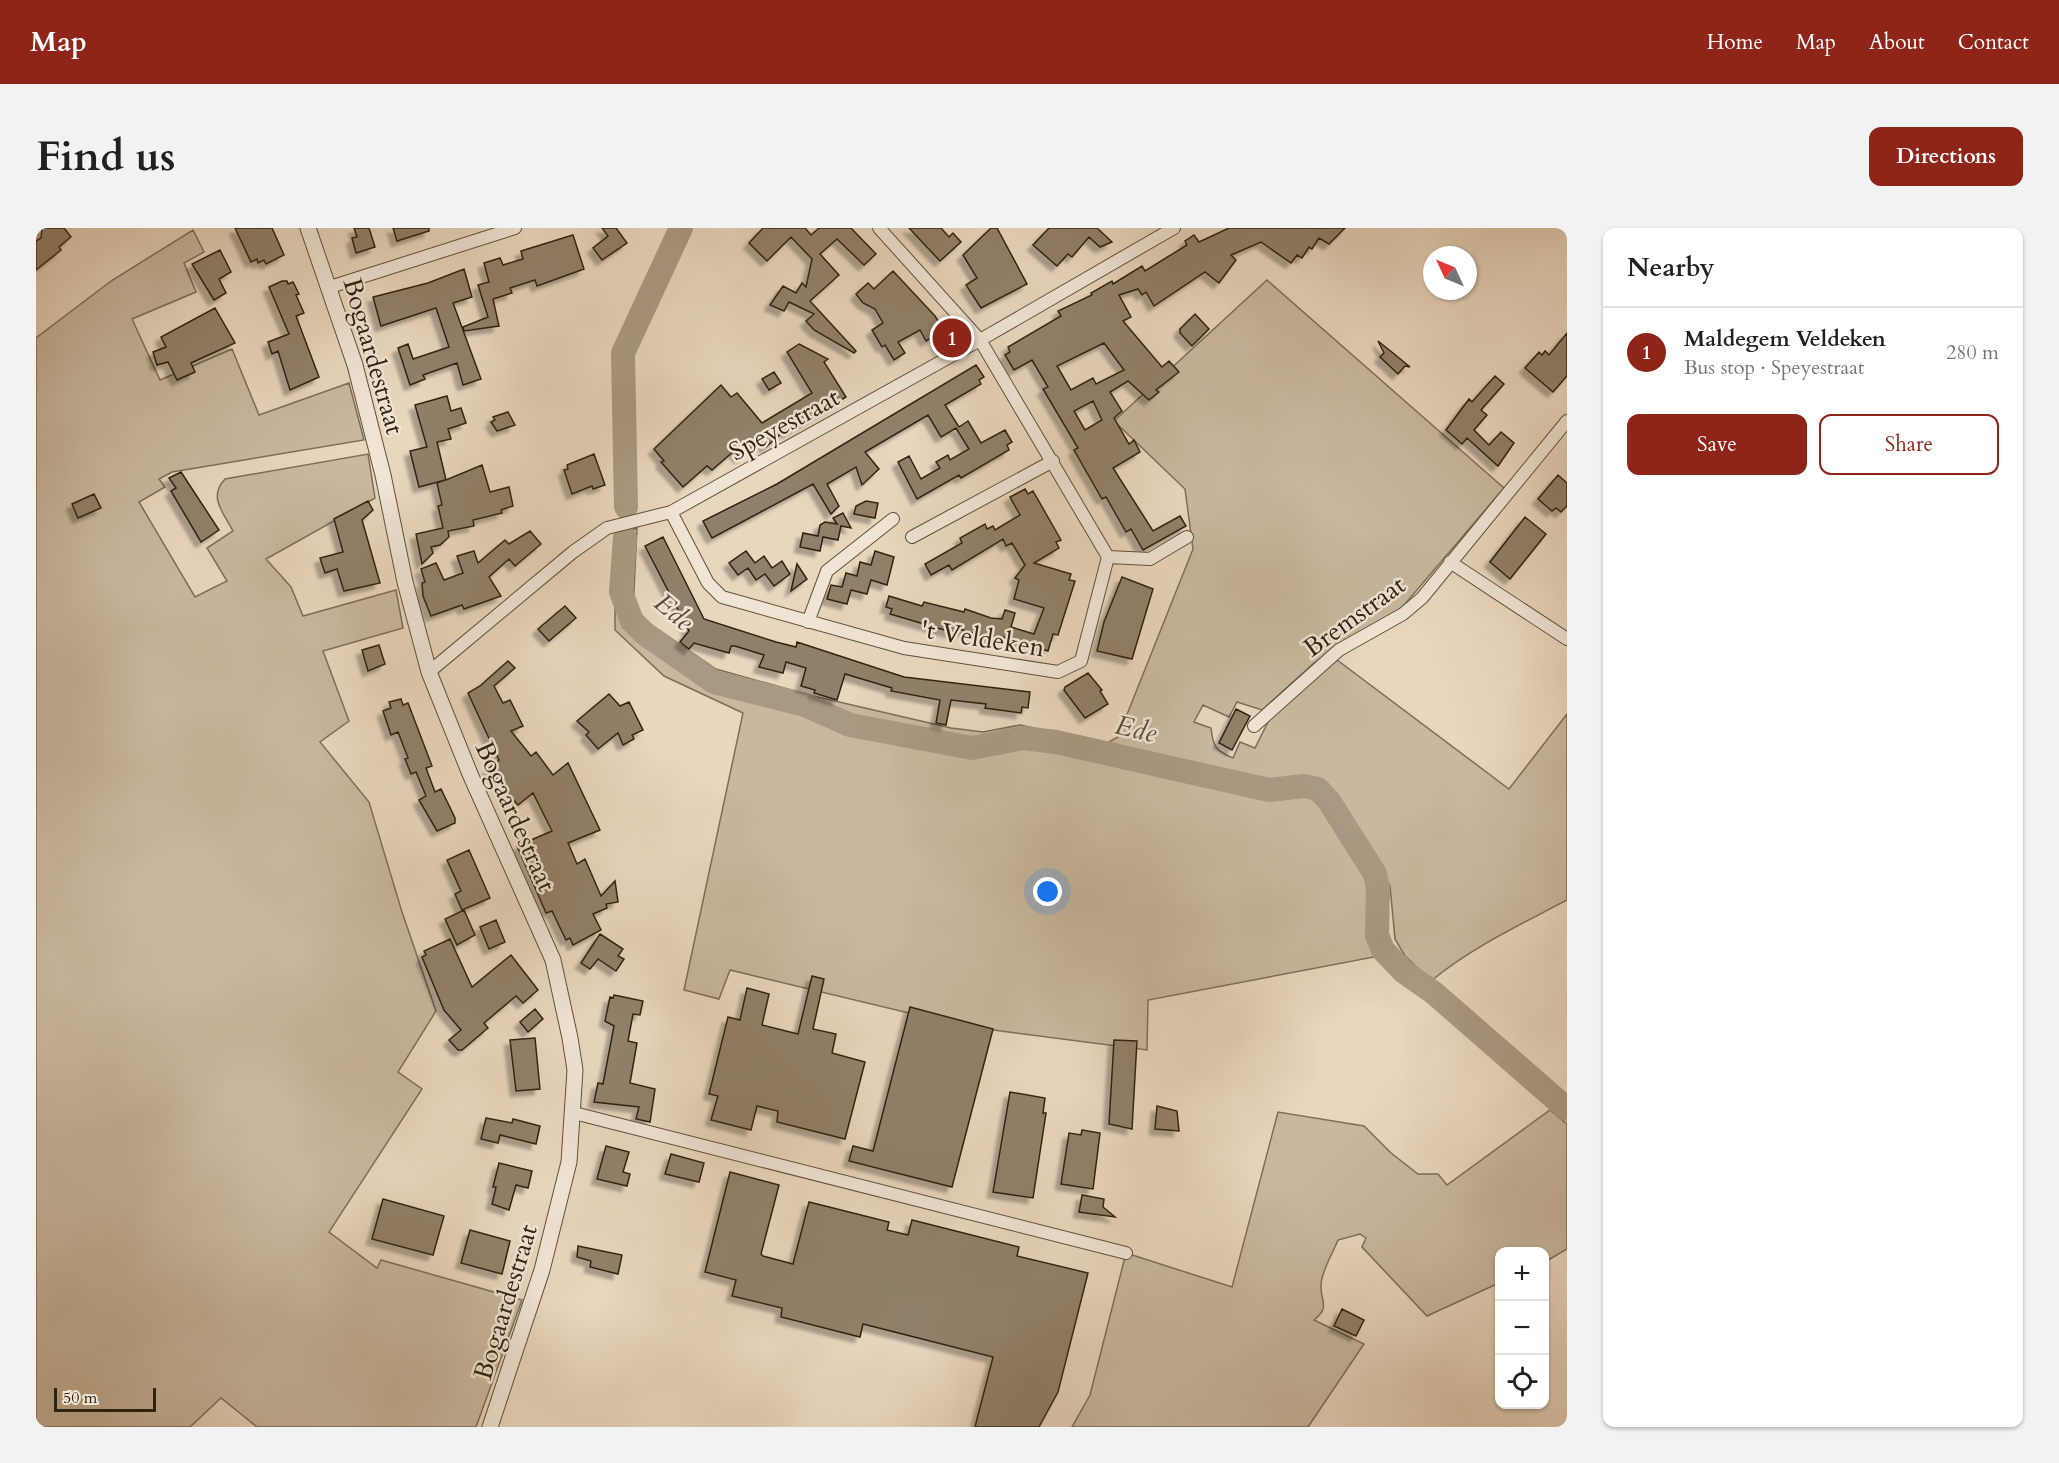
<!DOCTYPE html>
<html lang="en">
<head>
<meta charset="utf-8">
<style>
	body { margin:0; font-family:Cardo,serif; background:#f2f2f2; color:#202124 }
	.controls { position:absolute; right:18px; bottom:18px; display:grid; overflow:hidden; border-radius:12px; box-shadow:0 2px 4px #0004 }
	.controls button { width:54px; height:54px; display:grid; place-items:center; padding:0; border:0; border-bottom:2px solid #e0e0e0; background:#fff; color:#202124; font:30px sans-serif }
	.compass { position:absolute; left:1387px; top:18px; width:54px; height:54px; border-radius:50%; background:#fff; box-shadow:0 2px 4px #0004; rotate:314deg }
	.scale { position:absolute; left:18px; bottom:15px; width:102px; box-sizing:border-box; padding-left:6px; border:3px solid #32230f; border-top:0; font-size:16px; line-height:21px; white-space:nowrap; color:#32230f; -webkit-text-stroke:4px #f0e4d4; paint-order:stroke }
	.you { position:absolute; left:1012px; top:664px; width:21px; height:21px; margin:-15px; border:4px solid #fff; border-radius:50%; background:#1a73e8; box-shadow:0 0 0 9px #1a73e833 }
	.badge { display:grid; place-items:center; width:39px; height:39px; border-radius:50%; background:#8f2418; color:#fff; font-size:20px; font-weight:700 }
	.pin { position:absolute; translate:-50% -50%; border:3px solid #fff; box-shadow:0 2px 6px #0006 }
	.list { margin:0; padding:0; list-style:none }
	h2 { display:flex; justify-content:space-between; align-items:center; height:78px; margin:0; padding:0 24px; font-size:26px }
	h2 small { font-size:20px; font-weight:400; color:#757577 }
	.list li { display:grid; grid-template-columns:39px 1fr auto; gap:18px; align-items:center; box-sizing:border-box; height:90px; padding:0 24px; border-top:2px solid #e0e0e0 }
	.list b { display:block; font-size:22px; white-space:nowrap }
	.list p { margin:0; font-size:20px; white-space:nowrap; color:#757577 }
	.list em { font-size:20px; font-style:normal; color:#757577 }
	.actions { display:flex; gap:12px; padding:18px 24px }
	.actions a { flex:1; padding:14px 0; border:2px solid #8f2418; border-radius:12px; text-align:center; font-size:21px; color:#8f2418 }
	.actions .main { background:#8f2418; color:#fff }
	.icon { flex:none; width:33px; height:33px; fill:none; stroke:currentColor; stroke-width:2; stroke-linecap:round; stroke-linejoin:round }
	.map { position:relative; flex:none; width:1531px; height:1199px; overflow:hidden; border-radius:12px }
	header { display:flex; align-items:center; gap:36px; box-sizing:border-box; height:84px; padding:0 30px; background:#8f2418; color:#fff }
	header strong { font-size:28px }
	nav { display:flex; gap:33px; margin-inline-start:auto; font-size:21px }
	.intro { display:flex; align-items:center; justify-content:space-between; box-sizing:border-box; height:144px; padding:0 36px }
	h1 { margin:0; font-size:42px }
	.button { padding:15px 27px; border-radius:12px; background:#8f2418; color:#fff; font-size:21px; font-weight:700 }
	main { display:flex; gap:36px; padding:0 36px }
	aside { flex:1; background:#fff; border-radius:12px; box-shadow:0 2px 4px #0004 }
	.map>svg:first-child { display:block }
	.green { fill:#c9b89f; stroke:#7e6e57; stroke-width:1.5 }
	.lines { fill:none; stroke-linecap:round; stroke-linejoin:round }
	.river { stroke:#aa9982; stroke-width:24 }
	.building { fill:#918069; stroke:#32230f; stroke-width:1.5; fill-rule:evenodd; filter:url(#shadow) }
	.minor-casing { stroke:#60503a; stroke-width:14 }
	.tertiary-casing { stroke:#60503a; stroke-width:17 }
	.minor { stroke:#f0e4d4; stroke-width:12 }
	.tertiary { stroke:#f0e4d4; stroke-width:15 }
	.labels { text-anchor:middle; stroke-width:5; stroke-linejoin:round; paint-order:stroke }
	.street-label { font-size:26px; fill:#32230f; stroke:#f0e4d4 }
	.water-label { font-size:27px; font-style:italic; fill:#5c4c37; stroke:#f0e4d4 }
</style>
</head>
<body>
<header>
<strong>Map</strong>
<nav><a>Home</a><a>Map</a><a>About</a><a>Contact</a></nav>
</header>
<div class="intro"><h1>Find us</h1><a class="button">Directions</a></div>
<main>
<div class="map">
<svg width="1531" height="1199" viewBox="0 0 1531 1199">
	<defs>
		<filter id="shadow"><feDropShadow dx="-5.5" dy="5.5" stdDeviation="1.5" flood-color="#0004"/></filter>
	</defs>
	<rect width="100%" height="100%" fill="#e8d6bd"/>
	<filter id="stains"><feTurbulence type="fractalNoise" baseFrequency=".00333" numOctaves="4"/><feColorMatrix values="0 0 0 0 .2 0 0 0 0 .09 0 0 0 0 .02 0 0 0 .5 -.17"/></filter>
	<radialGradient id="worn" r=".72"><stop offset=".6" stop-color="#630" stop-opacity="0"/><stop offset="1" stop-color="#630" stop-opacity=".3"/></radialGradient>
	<path class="green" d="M157,2L168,24L148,35L160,64L96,91L124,152L196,121L223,187L313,155L328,212L136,244L123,251L129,259L103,274L159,369L191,353L171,320L197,303C187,284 172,269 189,251L332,226L339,270L230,331L255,359L267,388L360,362L367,400L287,423L313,493L284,514L333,574L366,684L400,783L362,844L386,861L293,1004L341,1040L345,1032L486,1072L440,1199H221L185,1170L154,1199H0V110L75,53Z
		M1231,52L1468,260L1363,383L1278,435L1226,482L1201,474L1193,489L1167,477L1158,494L1175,500C1177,519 1180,523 1197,530L1204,514L1219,520L1234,490L1301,432L1473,561L1531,486V672C1484,697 1436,719 1395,753L1369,728L1359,711L1354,658L1299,567L1286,555L1271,552L1247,555L1210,554L1133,537L1129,548L1197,563L1267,567L1279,571L1291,580L1335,653L1334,701L1338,729L1112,772L1111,822L927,798L694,742L683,771L648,762L707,485L628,448L579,402V307L601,300L597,384L680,441L773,467L915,500L947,504L984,497L1071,515L1082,509L1157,321L1149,261L1078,193Z
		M1514,882L1531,896V1021L1509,1034L1508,1024H1464L1463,1055L1391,1088L1326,1019L1330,1010L1324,1006L1302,1012C1297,1025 1285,1044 1285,1057C1284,1074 1295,1078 1278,1092L1328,1116L1272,1199H1036L1054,1167L1090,1025L1196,1059L1242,884L1328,898L1355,925L1382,946H1402L1411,957Z"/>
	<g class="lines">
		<path class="river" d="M590,279L587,125L645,0
			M589,310L585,364L596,393L609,406L678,454L769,477L814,497L936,520L987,510L1020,514L1233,562L1268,558L1282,561L1293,573L1339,646L1342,661L1341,707L1347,722L1368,744L1398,765L1531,881"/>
	</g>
	<path class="building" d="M6,0H28L35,9L23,19L25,22L0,42V13L5,10Z
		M199,0H236L248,27L230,36L228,32L222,35L221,31L215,34Z
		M318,0H333L339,19L320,25L316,10L321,9Z
		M357,0H393V3L361,13Z
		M566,0H580L591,15L566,32L557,20L572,8Z
		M727,0H769L775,7L783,0H815L840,26L828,37L801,11L784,26L803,47L774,73L820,123L818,125L778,102L770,93L778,86L753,74L748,83L734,77L747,58L760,65L766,55L770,59L776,31L755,9L731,33L713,15Z
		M873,0H905L913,9L917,5L925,14L904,33Z
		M955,0H961L991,56L945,80L930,57L941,50L927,27Z
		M1013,0H1061L1076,14L1064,19L1053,9L1036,29L1032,26L1021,38L997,17Z
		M1193,0H1309L1293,16L1283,10L1276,21L1273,19L1266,30L1261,27L1255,35L1225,14L1195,27L1200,32L1183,55L1169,44L1118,78L1110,64L1106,67L1102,61L1083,67L1095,89L1087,93L1126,139L1133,133L1143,144L1120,162L1123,164L1113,172L1092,153L1074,164L1086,183L1078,190L1093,216L1098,212L1104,224L1077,240L1117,303L1144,288L1150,298L1107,322L1095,301L1090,304L1070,269L1066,271L1038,222L1042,220L1007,161L1012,159L996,132L978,142L969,127L974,124L972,119L1025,88L1022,83L1056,67L1055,65L1076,53L1077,56L1106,38L1109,43L1151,17L1149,13L1158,7L1163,14ZM1068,115L1088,142L1060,156L1057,150L1035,162L1021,138ZM1057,173L1066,192L1049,202L1038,183Z
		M537,7L548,41L501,58L499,52L474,60L476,65L457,71L463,98L428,103L427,99L452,89L442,57L453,54L448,35L464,30L467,37L487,31L485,23Z
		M184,22L195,44L183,51L190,65L178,72L156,36Z
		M428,41L436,69L417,75L445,151L427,157L421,135L387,147L389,151L374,157L362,120L372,116L377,131L413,119L400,80L345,98L337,69L392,55Z
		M857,43L899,88L906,99L903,101L905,104L890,113L884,102L862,114L869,125L858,132L849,117L846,119L836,102L847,95L839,81L827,75L820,66L832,55L838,61Z
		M246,53H251L252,56L257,54L263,66L260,67L268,85L260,88L283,149L254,162L242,123L236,126L232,114L253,106L233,59Z
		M179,80L199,115L155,135L159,144L141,152L132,134L121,137L117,124L130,119L125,109Z
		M1159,86L1173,101L1156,118L1144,105V101Z
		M1531,105V148L1517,164L1489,140L1503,124L1506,127L1509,123L1513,127Z
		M1342,113L1357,125L1374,139L1369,138L1362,146L1344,129L1348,125Z
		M763,116L792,131L788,134L810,169L751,205L749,202L730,219L724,212L704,230L698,223L676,242L671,238L647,259L625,234L628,233L618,221L685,157L695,169L701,165L726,195L776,165L751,124Z
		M940,137L948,149L943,152L945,156L909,177L923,199L932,193L945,215L969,202L976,214L971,217L973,222L925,250L923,247L881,271L862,234L873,228L885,251L904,240L900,234L912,227L914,232L933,221L920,200L905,209L892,187L829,224L843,241L826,257L820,239L791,256L803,278L795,286L777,256L676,310L667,293L741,256Z
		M738,144L745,155L733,162L726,151Z
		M1459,148L1468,156L1445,182L1451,187L1438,202L1453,217L1465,204L1478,215L1462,238L1431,210L1426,216L1410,202L1433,171L1436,174Z
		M411,168L415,183L425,180L430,195L412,201L415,211L401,214L410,252L446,237L454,264L473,259L477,278L465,282L466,285L437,292L438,298L412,303L413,309L404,317L395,319L397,325L386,336L380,306L407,300L402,278L406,277L401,255L409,252L383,259L374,223L391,219L379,177Z
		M472,184L479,197L461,203L455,194L459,192L457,189Z
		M558,226L569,257L557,261L556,258L536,266L528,242L532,241L531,237Z
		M145,244L183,302L165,314L135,263L140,260L133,250Z
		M1522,247L1531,255V278L1525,284L1520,280L1516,283L1502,271Z
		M989,261L992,266L997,263L1025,312L1020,314L1023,320L998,335L1035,346L1033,352L1039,353L1022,407L1017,406L1012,423L964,408L963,413L923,401L922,406L854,386L856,381L850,379L853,368L886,378L888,374L928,384L929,381L955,390L966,391L969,382L979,385L975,399L998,406L1008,380L978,371L983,352L979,350L989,337L976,315L970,318L967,311L916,342L913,337L895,347L889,336L926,315L924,310L949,296L951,301L957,298L959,302L984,287L974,269Z
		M58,266L65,280L42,290L36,276Z
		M332,273L337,282L326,292L344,355L308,363L301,341L289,345L284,330L307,324L298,291Z
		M830,273L842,275L839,290L818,286L820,278Z
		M807,285L815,300L805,298L802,312L787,309L784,323L764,319L767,305L782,308L784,297L789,294L801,296L797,290Z
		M1489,289L1510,306L1474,351L1454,334Z
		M494,303L505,316L479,338L473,331L453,349L465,368L428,381L426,377L395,388L387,368L386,355L389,354L385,341L400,335L408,352L427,345L421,328L438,323L442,335L469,312L473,316Z
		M627,309L668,391L740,414L760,419L761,414L868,449L994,464L992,480L986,479L985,485L949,480L950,476L915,472L910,497L900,495L904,472L855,463L856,460L809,446L801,472L778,465L779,462L765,458L770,440L750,434L747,445L723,439L728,427L699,418H695L693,425L658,415L653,421L644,414L653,403L609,318Z
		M710,323L719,335L728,328L736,340L746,333L754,346L738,358L729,346L720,352L712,340L702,347L693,335Z
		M839,323L858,329L851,357L835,352L831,366L815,362L811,376L791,371L795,357L806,359L810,345L821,348L824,334L835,337Z
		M761,336L771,351L755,363Z
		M1086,349L1117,361L1096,431L1061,423L1068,394Z
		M529,378L540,390L513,413L502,401Z
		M343,417L349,436L332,443L326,422Z
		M472,433L479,440L458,458L467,475L474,472L487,498L475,503L495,528L500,524L517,547L532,535L564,602L532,615L541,636L549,631L565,668L579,653L582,674L570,676L571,680L557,686L565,702L537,717L534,710L530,712L516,683L510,685L481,618L516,603L497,565L482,577L452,541L463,532L432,465L444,458Z
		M1052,445L1066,462L1064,463L1072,476L1049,490L1028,462L1029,459Z
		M573,466L584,478L593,474L607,502L596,507L598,511L587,517L582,505L562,521L550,507L553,504L541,493Z
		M365,471L367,477L372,475L396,538L390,540L399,564L405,561L419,590V595L401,603L383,572L390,568L380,544L375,546L369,531L372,530L362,504L355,507L347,483L355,480L353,474Z
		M1200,481L1214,488L1196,522L1183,515Z
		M433,622L454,670L426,682L419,666L425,663L411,632Z
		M428,682L439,707L421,717L409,691Z
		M460,692L469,714L453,721L444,699Z
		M564,706L587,721L582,728L588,731L580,743L562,731L554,741L545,735Z
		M414,711L436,759L475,727L502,762L487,775L480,768L448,795L452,800L426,822H422L413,812L425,802L408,782L386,729L390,727L388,723Z
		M776,748L788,751L777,801L800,806L796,825L829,834L809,911L741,894L742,883L721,878L715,902L675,892L682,868L673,866L692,789L704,792L711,760L733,766L726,797L762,806Z
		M578,767L607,773L604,787L597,786L592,813L601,815L594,855L619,861L614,894L600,891L603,879L558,874L562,855L567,856L578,798L569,793L574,769L577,770Z
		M874,779L957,801L916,959L813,933L817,918L837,923Z
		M499,781L507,791L492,804L484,794Z
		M499,810L504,861L480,863L474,812Z
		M1078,812L1101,813L1096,901L1073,896Z
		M974,864L1009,870L1007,885H1010L997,970L957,964Z
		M1121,878L1141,883L1143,903L1119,901Z
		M450,890L476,895L477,891L504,898L500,916L464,907L462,915L445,911Z
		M1046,902L1064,905L1057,961L1025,956L1033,905L1045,907Z
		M570,918L593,924L587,944L594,946L591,958L561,951Z
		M635,926L668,935L663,954L629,946Z
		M463,935L496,943L492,960L480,957L473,982L456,976L460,959H457Z
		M694,944L743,957L725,1026L727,1028L757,1036L773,974L853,994L851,1002L872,1007L876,992L983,1019L981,1028L1052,1045L1022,1164L1003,1199H939L957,1129L827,1096L824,1109L745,1089L746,1080L696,1068L700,1052L669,1044Z
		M1046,967L1068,971L1067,979L1079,989L1043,984Z
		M347,971L408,988L397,1027L336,1011Z
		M434,1002L474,1013L466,1046L425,1035Z
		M542,1018L586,1027L582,1046L554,1039L555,1033L541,1029Z
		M1306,1081L1328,1092L1320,1108L1298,1098Z"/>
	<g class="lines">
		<g class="minor-casing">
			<path id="minor" d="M294,59L479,0
				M635,284L672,355L686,369L868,420L1022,444L1045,433L1072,329L944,112L843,0
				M876,309L1017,233
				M1072,329L1114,331L1151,309
				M1414,334L1531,411
				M772,394L791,343L857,291
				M393,444L537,324L571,300L635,284L944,112L1138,0
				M1218,498L1303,422L1367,386L1386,370L1531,193
				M538,885L1090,1025"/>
		</g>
		<g class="tertiary-casing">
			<path id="tertiary" d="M272,0L319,137L347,247L369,354L393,444L434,546L517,732L534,810L539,842L533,934L506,1042L454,1199"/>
		</g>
		<use href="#minor" class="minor"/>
		<use href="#tertiary" class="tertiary"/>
	</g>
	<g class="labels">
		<g class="street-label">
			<text transform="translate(338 128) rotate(74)" y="9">Bogaardestraat</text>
			<text transform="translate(748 196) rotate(-29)" y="9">Speyestraat</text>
			<text transform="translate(1318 388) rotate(-36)" y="9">Bremstraat</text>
			<text transform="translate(947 410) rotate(9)" y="9">'t Veldeken</text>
			<text transform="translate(480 588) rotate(66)" y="9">Bogaardestraat</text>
			<text transform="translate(469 1074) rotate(-73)" y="9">Bogaardestraat</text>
		</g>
		<g class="water-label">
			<text transform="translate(638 384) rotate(40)" y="9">Ede</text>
			<text transform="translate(1100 501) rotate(13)" y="9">Ede</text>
		</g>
	</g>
	<rect width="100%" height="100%" filter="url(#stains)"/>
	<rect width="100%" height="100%" fill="url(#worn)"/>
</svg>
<div class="controls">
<button>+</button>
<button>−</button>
<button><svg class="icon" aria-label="locate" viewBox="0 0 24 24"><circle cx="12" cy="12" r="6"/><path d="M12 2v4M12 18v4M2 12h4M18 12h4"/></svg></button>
</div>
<svg class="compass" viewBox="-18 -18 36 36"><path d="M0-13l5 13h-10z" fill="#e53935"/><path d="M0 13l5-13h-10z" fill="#757577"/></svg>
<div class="scale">50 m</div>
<div class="you"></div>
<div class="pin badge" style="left:916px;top:110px">1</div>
</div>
<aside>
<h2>Nearby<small></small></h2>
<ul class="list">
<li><span class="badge">1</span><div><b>Maldegem Veldeken</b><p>Bus stop · Speyestraat</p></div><em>280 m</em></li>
</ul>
<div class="actions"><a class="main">Save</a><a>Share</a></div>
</aside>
</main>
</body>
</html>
